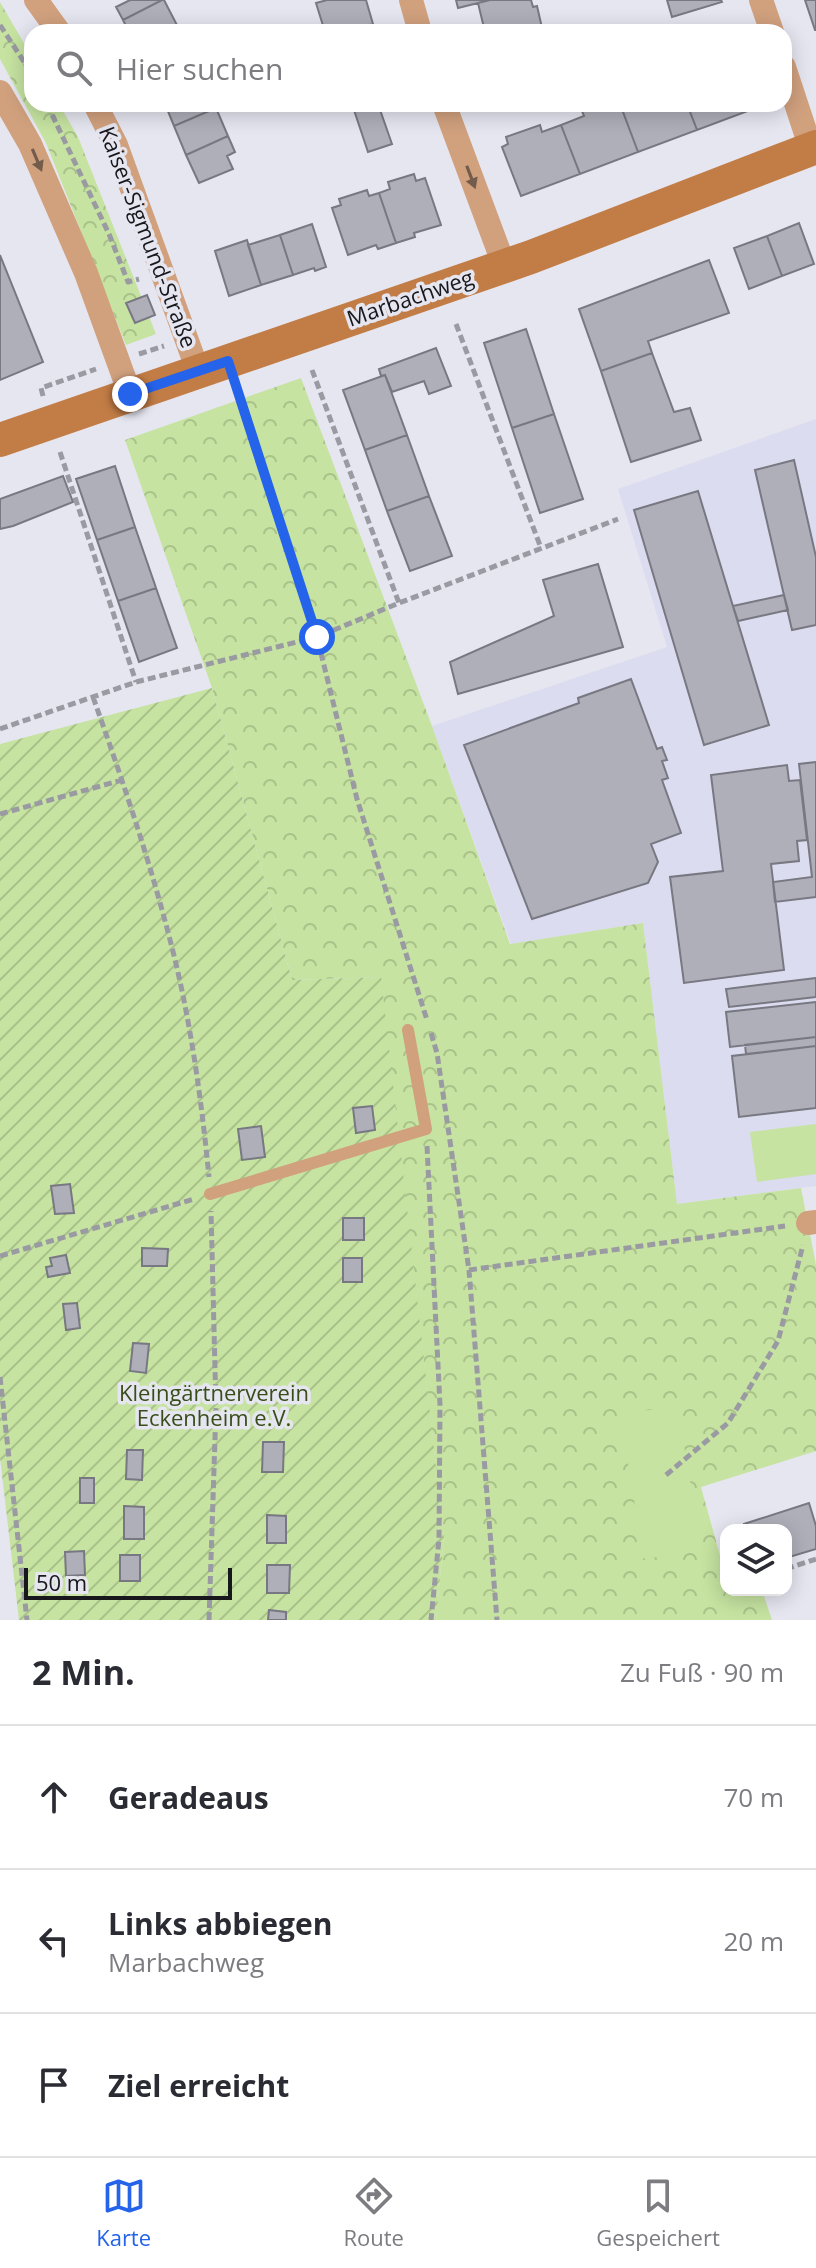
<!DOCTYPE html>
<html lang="de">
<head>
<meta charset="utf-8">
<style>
	body { margin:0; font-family:"Open Sans",sans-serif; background:#f2f2f3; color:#2b2b33 }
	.controls { position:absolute; right:24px; bottom:24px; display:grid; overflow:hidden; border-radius:16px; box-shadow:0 4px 20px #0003 }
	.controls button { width:72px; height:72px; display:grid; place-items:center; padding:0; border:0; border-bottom:2px solid #e1e1e2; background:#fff; color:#2b2b33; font:40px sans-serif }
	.scale { position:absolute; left:24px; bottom:20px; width:208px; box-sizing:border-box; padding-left:8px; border:4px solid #18181c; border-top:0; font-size:22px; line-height:28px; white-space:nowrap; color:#18181c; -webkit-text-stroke:6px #e6e6f1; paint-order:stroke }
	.stop { position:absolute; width:24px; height:24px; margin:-18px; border:6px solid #2563eb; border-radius:50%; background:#fff }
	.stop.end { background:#2563eb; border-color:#fff; box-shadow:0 2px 8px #0008 }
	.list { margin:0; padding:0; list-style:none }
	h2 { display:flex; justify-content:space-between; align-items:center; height:104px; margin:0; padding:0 32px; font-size:34px }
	h2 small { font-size:26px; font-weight:400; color:#7c7c81 }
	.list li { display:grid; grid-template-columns:52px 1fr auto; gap:24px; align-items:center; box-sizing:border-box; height:144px; padding:0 32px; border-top:2px solid #e1e1e2 }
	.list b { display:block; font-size:30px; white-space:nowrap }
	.list p { margin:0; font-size:26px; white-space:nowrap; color:#7c7c81 }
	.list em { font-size:26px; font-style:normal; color:#7c7c81 }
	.icon { flex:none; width:44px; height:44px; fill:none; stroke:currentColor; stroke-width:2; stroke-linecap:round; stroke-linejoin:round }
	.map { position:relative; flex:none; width:816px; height:1620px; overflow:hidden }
	.search { position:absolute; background:#fff; box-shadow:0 4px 20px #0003; left:24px; right:24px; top:24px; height:88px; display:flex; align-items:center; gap:20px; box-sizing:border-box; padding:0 28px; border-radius:24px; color:#7c7c81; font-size:30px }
	.sheet { height:536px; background:#fff }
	nav { display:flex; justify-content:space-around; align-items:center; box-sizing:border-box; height:112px; border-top:2px solid #e1e1e2; background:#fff; font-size:22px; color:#7c7c81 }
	nav a { display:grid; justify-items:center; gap:4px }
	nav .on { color:#2563eb }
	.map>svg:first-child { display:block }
	.built { fill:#dbdcef }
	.park { fill:url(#park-crowns) }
	.garden { fill:url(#garden-furrows) }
	.pitch { fill:#c6e3a1 }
	.building { fill:#afafba; stroke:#777881; stroke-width:2 }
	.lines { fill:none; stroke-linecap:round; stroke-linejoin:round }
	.path { stroke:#9a9aa2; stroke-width:5; stroke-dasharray:8 4; stroke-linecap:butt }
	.lane { stroke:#d1a17e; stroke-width:12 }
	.street { stroke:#d1a17e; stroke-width:24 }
	.secondary { stroke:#c27c45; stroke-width:34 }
	.oneway { fill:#745c4d }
	.route { stroke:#2563eb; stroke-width:10 }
	.labels { text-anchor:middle; stroke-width:7; stroke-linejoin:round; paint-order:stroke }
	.street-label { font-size:22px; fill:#18181c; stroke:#e6e6f1 }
	.park-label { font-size:22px; fill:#394d19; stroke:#e6e6f1 }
</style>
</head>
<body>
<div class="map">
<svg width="816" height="1620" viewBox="0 0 816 1620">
	<defs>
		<pattern id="park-crowns" width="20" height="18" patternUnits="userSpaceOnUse" patternTransform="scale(2)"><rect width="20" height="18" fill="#c6e3a1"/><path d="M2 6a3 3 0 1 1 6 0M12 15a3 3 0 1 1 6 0" fill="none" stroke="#a9c28a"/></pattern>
		<pattern id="garden-furrows" width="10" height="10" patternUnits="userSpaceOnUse" patternTransform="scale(2)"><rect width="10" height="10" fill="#c6e3a1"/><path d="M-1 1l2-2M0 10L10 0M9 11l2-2" fill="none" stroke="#a9c28a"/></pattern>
	</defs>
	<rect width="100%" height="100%" fill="#e6e6f1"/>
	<path class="built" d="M816,419V1186L677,1204L643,923L511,944L432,726L667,647L618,489Z"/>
	<path class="park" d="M0,2L32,57V104H59L78,137L156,334L126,345L46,143L0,59Z
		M301,378L432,726L510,944L643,923L677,1204L801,1188L816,1265V1451L701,1487L726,1577V1590H762L772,1620H436L444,1537L380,977L292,980L212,688L125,440Z"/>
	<path class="garden" d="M212,688L292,980L381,977L444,1537L436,1620H19L0,1458V744Z"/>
	<path class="pitch" d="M816,1124V1174L757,1182L750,1132Z
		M677,1405L702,1550L644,1559L620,1415Z"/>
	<path class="building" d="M130,0H162L123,20L116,7Z
		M162,0H164L178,27L168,32H129L123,20Z
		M327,0H366L373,24L344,32H325L316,3Z
		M456,0H490L458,8Z
		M490,0H531L533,7L537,6L543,32H485L478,3Z
		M667,0H721L722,2L672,17Z
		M805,0H816V30H815Z
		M373,24L376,32H344Z
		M165,104H215L216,108L174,126Z
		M352,104H378L392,144L368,152Z
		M601,104H620L638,152L580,174L561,125L584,116L582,111Z
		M620,104H687L697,130L638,152Z
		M687,104H755L756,108L697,130Z
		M216,108L228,136L186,155L174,126Z
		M540,125L542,132L561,125L580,174L521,196L502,147L508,144L506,137Z
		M228,136L235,152L227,156L233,169L199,183L186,155Z
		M414,174L416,181L425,178L441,225L414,233L415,237L396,243L379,193L390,189L388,182Z
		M367,190L369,196L379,193L396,243L378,249L376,245L348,255L332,208L341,205L339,199Z
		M799,223L814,264L782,276L767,236Z
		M312,224L326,267L315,271L314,268L293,275L280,235Z
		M280,235L293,275L261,285L248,245Z
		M767,236L782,276L749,289L734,248Z
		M247,240L261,285L229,296L215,251Z
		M0,255L43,362L0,380Z
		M709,260L729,313L648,341L652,353L601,371L579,309Z
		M147,295L155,315L135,323L126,303Z
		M526,329L554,414L512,428L484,343Z
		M436,348L451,386L429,394L424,381L392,392L385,375L381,376L379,369Z
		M652,353L674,412L690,408L701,440L631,462L601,371Z
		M385,375L407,435L365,450L343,390Z
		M554,414L583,499L540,513L512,428Z
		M407,435L429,496L387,511L365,450Z
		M794,460L816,557V625L792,630L755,470Z
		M115,466L135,527L97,540L76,479Z
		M63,476L73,502L13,526L0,529V499Z
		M698,491L769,725L704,745L634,510Z
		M429,496L452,556L410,571L387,511Z
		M135,527L156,588L118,601L97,540Z
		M598,564L623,647L458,694L450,662L554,616L543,580Z
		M156,588L177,648L139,662L118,601Z
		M784,595L788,610L738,621L733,606Z
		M631,679L657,749L662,747L667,760L662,761L668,778L662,780L681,833L651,844L658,862L648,883L532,919L464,745L579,703L578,698Z
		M816,762V897L775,902L773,882L812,877L799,764Z
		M787,765L789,781L800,780L807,840L797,841L799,861L771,864L784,970L684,983L670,877L723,871L711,775Z
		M816,978V997L729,1007L726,989Z
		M816,1002V1037L730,1047L726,1012Z
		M816,1037V1046L746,1054L745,1045Z
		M816,1046V1108L739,1117L732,1056Z
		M372,1106L375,1130L356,1133L353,1108Z
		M261,1126L265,1157L242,1160L238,1129Z
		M70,1184L74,1213L55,1214L51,1186Z
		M343,1218H364V1240H343Z
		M142,1248L168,1249L167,1266H142Z
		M66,1255L70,1273L48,1277L46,1267L52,1266L50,1258Z
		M343,1258H362V1282H343Z
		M77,1303L80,1328L66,1330L63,1304Z
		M133,1343L149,1344L146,1373L130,1371Z
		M263,1442H284L283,1472H262Z
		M127,1450H143L142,1480L126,1479Z
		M80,1478H94V1503H80Z
		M809,1503L816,1526V1549L786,1558V1530H746L744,1524Z
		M124,1506L144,1507V1539H124Z
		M267,1515L286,1516V1543H267Z
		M84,1551L85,1575L66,1576L65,1552Z
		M120,1555H140V1581H120Z
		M267,1565H290L289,1593H267Z
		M269,1610L286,1612V1620H268Z"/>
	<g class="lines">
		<path class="path" d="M0,25L32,74
			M47,104L109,234L128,282L139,279
			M456,324L541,548
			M139,354L164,346
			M312,370L399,603
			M237,390L317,637L357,799L427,1020
			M43,396L41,388L96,369
			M60,452L136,682
			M93,697C121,776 148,855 169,936C190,1015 201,1096 209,1177
			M0,729L136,682L317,637L399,603L618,519
			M0,814L122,780
			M431,1033L437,1053L469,1270L497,1620
			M427,1146L440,1405L439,1539L431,1620
			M0,1256L194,1199
			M469,1270L785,1226
			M0,1377L27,1620
			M666,1475L728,1423L778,1341L803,1245
			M786,1569L816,1559
			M209,1620L216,1408L211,1211"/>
		<path class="lane" d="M210,1194L426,1129L408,1030"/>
		<path class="street" d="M36,0L59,32
			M411,0L420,32
			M761,0L772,32
			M784,67L811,149
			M0,92L30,144L86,273L130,394
			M95,104L116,145L198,371
			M444,104L504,265
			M808,1223L816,1222"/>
		<path class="secondary" d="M0,440L531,257L816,147"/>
	</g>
	<defs><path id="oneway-solid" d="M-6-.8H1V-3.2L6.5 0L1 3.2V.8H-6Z" transform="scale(2)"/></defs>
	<g class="oneway">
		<use href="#oneway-solid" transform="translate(37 160) rotate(67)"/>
		<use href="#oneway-solid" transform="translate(471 177) rotate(69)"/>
	</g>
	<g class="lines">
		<path class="route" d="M130,394L228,361L317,637"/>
	</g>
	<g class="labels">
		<g class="street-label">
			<text transform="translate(148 237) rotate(69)" y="8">Kaiser-Sigmund-Straße</text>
			<text transform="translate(410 298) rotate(-19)" y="8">Marbachweg</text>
		</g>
		<g class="park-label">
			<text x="214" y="1401">Kleingärtnerverein<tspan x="214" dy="25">Eckenheim e.V.</tspan></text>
		</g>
	</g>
</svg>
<div class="controls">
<button><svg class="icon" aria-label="layers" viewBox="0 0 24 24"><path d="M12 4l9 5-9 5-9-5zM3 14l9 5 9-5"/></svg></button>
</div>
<div class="scale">50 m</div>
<div class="stop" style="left:317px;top:637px"></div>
<div class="stop end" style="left:130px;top:394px"></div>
<div class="search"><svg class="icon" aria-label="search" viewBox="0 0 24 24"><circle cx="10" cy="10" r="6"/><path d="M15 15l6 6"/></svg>Hier suchen</div>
</div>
<section class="sheet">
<h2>2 Min.<small>Zu Fuß · 90 m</small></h2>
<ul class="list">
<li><svg class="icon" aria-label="ahead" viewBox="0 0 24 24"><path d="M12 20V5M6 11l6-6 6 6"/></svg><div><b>Geradeaus</b></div><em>70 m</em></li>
<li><svg class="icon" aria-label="left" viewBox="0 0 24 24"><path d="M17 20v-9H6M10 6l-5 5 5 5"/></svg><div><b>Links abbiegen</b><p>Marbachweg</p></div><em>20 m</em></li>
<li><svg class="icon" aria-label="arrive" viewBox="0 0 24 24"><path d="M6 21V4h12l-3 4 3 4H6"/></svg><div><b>Ziel erreicht</b></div></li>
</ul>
</section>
<nav>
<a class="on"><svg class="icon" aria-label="map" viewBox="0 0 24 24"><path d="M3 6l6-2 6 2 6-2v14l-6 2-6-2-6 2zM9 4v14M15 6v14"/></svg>Karte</a>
<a><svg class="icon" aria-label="directions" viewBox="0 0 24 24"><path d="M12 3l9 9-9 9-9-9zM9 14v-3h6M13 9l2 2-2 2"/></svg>Route</a>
<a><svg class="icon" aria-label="saved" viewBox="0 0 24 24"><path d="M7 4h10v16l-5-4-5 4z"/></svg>Gespeichert</a>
</nav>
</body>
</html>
